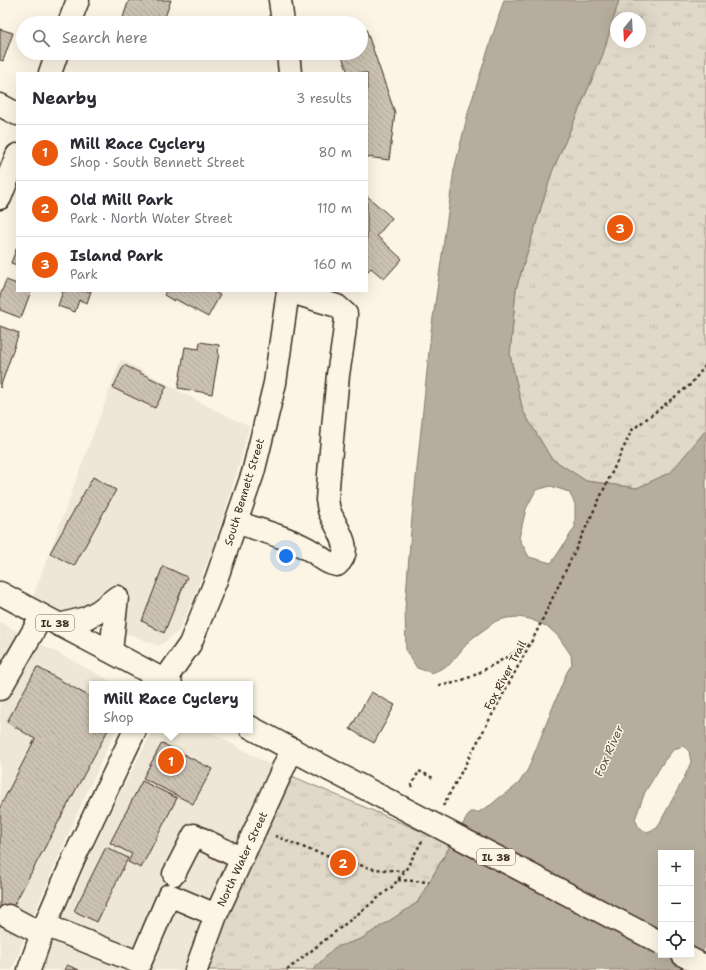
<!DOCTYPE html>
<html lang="en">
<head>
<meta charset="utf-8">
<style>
	body { margin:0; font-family:"Shantell Sans",sans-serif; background:#f2f2f3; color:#2b2b33 }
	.controls { position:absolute; right:12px; bottom:12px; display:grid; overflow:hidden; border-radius:0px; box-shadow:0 4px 16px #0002 }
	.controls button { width:36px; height:36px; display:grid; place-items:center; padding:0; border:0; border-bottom:1px solid #e1e1e2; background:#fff; color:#2b2b33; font:20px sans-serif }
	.compass { position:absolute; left:610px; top:12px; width:36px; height:36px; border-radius:50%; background:#fff; box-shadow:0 4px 16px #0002; rotate:198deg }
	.you { position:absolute; left:286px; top:556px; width:14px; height:14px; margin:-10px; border:3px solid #fff; border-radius:50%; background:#1a73e8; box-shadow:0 0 0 6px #1a73e833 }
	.badge { display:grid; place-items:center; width:26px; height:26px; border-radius:50%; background:#ea580c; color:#fff; font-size:13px; font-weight:700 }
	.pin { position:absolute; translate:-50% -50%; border:2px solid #fff; box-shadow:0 1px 4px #0006 }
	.popup { position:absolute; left:89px; top:681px; width:164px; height:52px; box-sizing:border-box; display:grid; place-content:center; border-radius:0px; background:#fff; filter:drop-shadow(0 1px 3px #0005); font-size:13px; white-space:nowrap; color:#7c7c81 }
	.popup b { font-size:15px; color:#2b2b33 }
	.popup::after { content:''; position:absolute; left:50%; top:100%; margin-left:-8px; border:8px solid transparent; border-top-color:#fff }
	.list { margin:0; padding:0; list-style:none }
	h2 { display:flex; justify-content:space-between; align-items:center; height:52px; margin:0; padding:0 16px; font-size:17px }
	h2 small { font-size:13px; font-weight:400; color:#7c7c81 }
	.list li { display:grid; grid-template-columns:26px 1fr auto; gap:12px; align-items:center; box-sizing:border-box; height:56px; padding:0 16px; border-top:1px solid #e1e1e2 }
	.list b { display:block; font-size:15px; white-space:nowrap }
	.list p { margin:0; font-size:13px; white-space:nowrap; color:#7c7c81 }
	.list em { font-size:13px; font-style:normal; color:#7c7c81 }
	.icon { flex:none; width:22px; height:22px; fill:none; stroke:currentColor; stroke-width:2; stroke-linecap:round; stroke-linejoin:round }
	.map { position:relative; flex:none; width:706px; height:970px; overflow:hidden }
	.search { position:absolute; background:#fff; box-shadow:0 4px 16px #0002; left:16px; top:16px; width:352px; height:44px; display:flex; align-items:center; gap:10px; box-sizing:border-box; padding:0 14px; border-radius:22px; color:#7c7c81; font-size:15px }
	.panel { position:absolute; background:#fff; box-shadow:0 4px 16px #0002; left:16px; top:72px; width:352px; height:220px; border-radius:0px }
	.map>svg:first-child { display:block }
	.built { fill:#eee6d6 }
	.park { fill:url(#park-tufts); stroke:#8e8173; fill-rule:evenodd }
	.water { fill:#b7ad9e; stroke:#85796b; fill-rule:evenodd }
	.building { fill:url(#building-back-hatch); stroke:#3b2a1e }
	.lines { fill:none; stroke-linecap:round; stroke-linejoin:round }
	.minor-casing { stroke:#3b2a1e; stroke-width:25 }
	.major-casing { stroke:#3b2a1e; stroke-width:25 }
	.path { stroke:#3b2a1e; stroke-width:2.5; stroke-dasharray:3 3; stroke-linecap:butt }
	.minor { stroke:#fcf5e5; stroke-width:22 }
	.major { stroke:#fcf5e5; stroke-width:22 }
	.major-bridge-casing { stroke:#3b2a1e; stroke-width:25; stroke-linecap:butt }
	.major-bridge { stroke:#fcf5e5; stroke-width:22 }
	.labels { text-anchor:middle; stroke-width:3; stroke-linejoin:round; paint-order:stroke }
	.shield { fill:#fcf5e5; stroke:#75675a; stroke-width:1 }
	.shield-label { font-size:10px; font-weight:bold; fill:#3b2a1e }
	.street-label { font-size:11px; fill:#3b2a1e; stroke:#fcf5e5 }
	.water-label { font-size:12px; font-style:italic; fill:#605144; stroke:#fcf5e5 }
</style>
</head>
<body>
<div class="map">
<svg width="706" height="970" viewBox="0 0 706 970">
	<defs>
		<pattern id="park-tufts" width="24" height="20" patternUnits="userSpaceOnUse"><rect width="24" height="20" fill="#e0d8c8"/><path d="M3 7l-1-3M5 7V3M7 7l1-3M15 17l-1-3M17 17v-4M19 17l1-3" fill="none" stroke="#c1baab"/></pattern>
		<pattern id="building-back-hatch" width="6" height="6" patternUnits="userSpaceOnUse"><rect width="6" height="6" fill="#ccc2b3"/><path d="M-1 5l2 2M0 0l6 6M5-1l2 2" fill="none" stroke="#b0a79a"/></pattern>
	</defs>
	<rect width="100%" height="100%" fill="#fcf5e5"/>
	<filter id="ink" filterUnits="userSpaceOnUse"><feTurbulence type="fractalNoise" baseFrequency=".025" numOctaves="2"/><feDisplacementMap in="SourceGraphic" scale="8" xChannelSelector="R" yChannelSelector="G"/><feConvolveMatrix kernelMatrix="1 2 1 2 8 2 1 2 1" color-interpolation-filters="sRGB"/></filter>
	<g filter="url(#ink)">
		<path class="built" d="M121,359L215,410L249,426L241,459L220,527L195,594L179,631L159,646L129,634L30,605Z
			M0,622L116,684H92V730H116L81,805L35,911L12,970H0Z
			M153,730H207L287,774L202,970H40L54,941L76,887L109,815Z"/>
		<path class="park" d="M619,0H706V430L671,473L637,488L586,481L551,458L523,411L510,355L516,289L552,172L603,54ZM616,18H640V42H616Z
			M287,774L451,844L417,903L361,939L334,948L313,970H202Z"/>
		<path class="water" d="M504,0H619L603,54L552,172L516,289L510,355L523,411L551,458L586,481L637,488L671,472L706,430V945L692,970H313L334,948L361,939L417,903L470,812H479L492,804L500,797L511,790L519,783L528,769L567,672L572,664L571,655L558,636L548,627L530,619L518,617L507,618L496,621L471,639L449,665L432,673L417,668L406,651L405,609L412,517L431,332L454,170L469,109ZM551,486L569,492L575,504V527L557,555L551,563L529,557L519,538L526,509L536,490ZM683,746L689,751L691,762L684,778L657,828L647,832L639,828L635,819L645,792L664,761L674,749ZM661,853H691V955H661Z"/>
		<path class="building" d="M129,0H138L143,2V0H171L163,23H121Z
			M0,29L13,33L3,61L0,60Z
			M366,29L395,113L389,160L367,157V73H348L341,53H361V30Z
			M367,196L392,218L377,236L402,259L384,279L371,268L367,272Z
			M17,247V265L11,263Z
			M6,280L17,284V291H31L21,318L0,310V296Z
			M63,291H91L87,303L79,300L75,312L58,306Z
			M166,291H213L220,295L208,317L175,299L174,301L164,295Z
			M0,326L19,333L0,388Z
			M200,342L219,345L218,353H219L212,394L178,388L185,347L199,349Z
			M124,365L167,386L155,408L113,388Z
			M93,477L116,490L74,566L50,553Z
			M163,566L187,577L164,633L142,621Z
			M37,667L92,698V730H108L2,927L0,925V807L35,739L7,722Z
			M371,692L395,705L374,743L350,729Z
			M162,743L212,769L193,804L143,778Z
			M142,781L177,798L141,868L128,862L132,854L110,843Z
			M106,847L128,858L97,922L74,911Z
			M67,965L79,970H65Z"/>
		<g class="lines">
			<g class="minor-casing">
				<path id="minor" d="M69,23L78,0
					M50,73L57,53
					M0,105L17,114
					M0,198L17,155
					M236,522C262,531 291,538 315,553C321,558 328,564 337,565C356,548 335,528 329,510C328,507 328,503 327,500C330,459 334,417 338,375C341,355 345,335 346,314L337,306L288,291
					M59,625L86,618L99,611L117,597
					M111,651L117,597
					M0,689L42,616
					M174,874L194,835L242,859
					M8,916L42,934
					M45,925L140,963L169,895L216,915
					M196,970L216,915L292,749"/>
			</g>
			<g class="major-casing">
				<path id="major" d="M280,0L283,23
					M288,53L290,73
					M0,593C57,624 114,653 171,684
					M162,684L190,644L216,580L253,473L275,383L288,291
					M250,727L330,770
					M683,955L706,967
					M29,970L45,925L74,858L135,730"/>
			</g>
			<path class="path" d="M439,685L450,684L460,681L473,676L509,656L531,642
				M411,787L419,771L433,778
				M443,806L536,633L632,430L690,385L706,365
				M275,836L310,850L373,869L404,871
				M398,880L429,882
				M287,970L392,887L405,871L422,841"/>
			<use href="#minor" class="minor"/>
			<use href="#major" class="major"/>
			<g class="major-bridge-casing">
				<path id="major-bridge" d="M330,770L661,943"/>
			</g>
			<use href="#major-bridge" class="major-bridge"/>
		</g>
	</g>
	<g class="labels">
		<g class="shield">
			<rect x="36" y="615" width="38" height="16" rx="3"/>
			<rect x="477" y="849" width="38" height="16" rx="3"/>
		</g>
		<g class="shield-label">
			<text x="55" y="627">IL 38</text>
			<text x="496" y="861">IL 38</text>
		</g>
		<g class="street-label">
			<text transform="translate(244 492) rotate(-73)" y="4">South Bennett Street</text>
			<text transform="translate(505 675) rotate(-62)" y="4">Fox River Trail</text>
			<text transform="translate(242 859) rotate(-65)" y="4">North Water Street</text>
		</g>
		<g class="water-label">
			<text transform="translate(609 751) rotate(-66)" y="4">Fox River</text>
		</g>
	</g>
</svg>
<div class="controls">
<button>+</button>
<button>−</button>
<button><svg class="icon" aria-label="locate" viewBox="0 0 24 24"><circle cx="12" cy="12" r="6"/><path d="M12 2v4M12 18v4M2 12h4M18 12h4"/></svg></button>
</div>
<svg class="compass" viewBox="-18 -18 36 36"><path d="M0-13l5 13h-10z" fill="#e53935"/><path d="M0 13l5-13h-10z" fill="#7c7c81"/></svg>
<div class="you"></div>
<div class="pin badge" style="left:171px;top:761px">1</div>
<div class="popup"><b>Mill Race Cyclery</b>Shop</div>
<div class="pin badge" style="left:343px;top:863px">2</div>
<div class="pin badge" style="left:620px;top:228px">3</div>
<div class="search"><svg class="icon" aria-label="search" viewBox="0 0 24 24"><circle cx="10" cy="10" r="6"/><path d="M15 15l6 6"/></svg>Search here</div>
<section class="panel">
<h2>Nearby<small>3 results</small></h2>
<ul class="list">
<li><span class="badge">1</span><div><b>Mill Race Cyclery</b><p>Shop · South Bennett Street</p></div><em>80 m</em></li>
<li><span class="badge">2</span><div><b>Old Mill Park</b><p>Park · North Water Street</p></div><em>110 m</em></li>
<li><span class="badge">3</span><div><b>Island Park</b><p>Park</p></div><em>160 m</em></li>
</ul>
</section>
</div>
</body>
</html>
